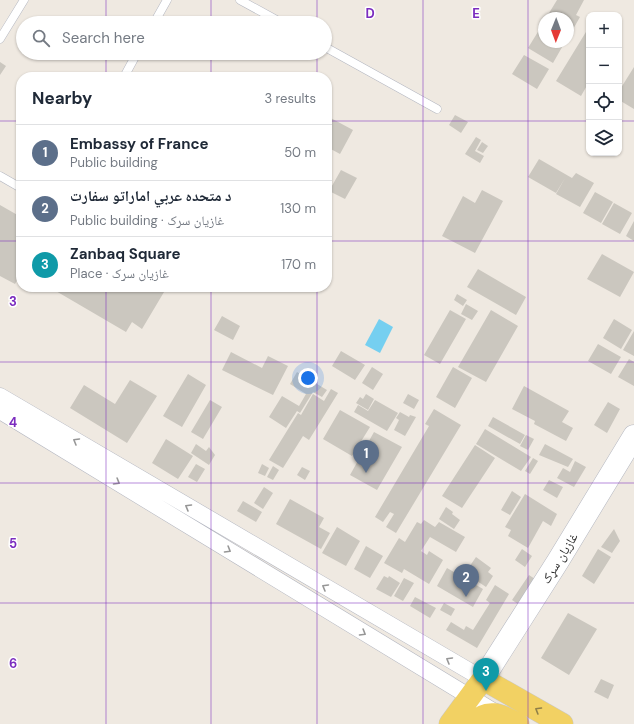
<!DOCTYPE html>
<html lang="en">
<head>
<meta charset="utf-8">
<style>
	body { margin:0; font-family:"DM Sans","Noto Naskh Arabic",sans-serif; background:#f6f6f7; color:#1f2937 }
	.controls { position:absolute; right:12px; top:12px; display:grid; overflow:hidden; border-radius:8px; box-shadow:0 1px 3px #0004 }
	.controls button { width:36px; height:36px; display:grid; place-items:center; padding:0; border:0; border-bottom:1px solid #e0e1e3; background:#fff; color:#1f2937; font:20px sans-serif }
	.compass { position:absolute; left:538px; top:12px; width:36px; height:36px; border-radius:50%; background:#fff; box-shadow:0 1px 3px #0004; rotate:181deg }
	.you { position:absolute; left:308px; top:378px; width:14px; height:14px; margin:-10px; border:3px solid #fff; border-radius:50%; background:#1a73e8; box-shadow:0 0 0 6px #1a73e833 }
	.badge { display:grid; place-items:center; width:26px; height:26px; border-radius:50%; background:#4264fb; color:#fff; font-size:13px; font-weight:700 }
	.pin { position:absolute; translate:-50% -33px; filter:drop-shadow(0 1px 2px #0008) }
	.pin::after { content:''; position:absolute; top:21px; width:14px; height:12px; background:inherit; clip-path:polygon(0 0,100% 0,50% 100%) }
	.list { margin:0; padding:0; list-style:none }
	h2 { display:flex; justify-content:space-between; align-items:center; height:52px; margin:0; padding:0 16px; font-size:17px }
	h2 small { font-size:13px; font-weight:400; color:#747a83 }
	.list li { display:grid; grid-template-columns:26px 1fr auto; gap:12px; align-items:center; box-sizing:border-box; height:56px; padding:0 16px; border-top:1px solid #e0e1e3 }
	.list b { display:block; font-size:15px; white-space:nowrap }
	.list p { margin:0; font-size:13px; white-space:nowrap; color:#747a83 }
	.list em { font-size:13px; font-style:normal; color:#747a83 }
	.icon { flex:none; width:22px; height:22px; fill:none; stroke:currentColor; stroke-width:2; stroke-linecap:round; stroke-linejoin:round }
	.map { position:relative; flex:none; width:634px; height:724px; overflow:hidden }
	.search { position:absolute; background:#fff; box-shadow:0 1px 3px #0004; left:16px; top:16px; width:316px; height:44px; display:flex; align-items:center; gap:10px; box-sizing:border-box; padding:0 14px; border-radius:22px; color:#747a83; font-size:15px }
	.panel { position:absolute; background:#fff; box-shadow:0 1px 3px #0004; left:16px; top:72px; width:316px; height:220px; border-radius:16px }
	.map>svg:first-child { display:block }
	.water { fill:#75cff0 }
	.building { fill:#cbc7bf }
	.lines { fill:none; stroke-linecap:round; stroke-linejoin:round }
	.lane-casing { stroke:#b4b7c1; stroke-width:9 }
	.street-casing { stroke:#b4b7c1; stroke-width:17 }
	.secondary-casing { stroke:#b4b7c1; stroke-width:23 }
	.primary-casing { stroke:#c9c9c9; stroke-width:23 }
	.lane { stroke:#fff; stroke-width:8 }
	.street { stroke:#fff; stroke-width:16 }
	.secondary { stroke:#fff; stroke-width:22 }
	.primary { stroke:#f2d163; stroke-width:22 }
	.oneway { stroke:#969696 }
	.oneway2 { stroke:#908048 }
	.grid { fill:none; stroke:#7b2cbf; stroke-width:1; stroke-opacity:0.55 }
	.labels { text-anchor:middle; stroke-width:3; stroke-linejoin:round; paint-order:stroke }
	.street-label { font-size:13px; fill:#2e2e2e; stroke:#fff }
	.grid-label { font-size:13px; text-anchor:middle; font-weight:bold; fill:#7b2cbf; stroke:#fff; stroke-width:3; stroke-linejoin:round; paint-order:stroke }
</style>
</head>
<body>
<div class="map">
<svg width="634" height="724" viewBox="0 0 634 724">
	<rect width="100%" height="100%" fill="#efe9e1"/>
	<path class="water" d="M379,319L393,327L380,353L365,345Z"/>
	<path class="building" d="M557,0H584L576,15L580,17L568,38V18H546Z
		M544,22V42H565L553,63L528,48Z
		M589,27V82L581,96L556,81Z
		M524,55L549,69L537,89L512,74Z
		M0,62L6,66L0,75Z
		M634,67V109L619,100V91Z
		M455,115L468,122L461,133L449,125Z
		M327,116L353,130L340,154L327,147Z
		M476,137L481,140L475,151L484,156L480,163L465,154Z
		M482,142L488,146L483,153L477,150Z
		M539,159L572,178L576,173L594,183L580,207L556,194L565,178L556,193L528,177Z
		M341,170L357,178L345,199L329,191Z
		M482,190L503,201L475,253L442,236L463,196L475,203Z
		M595,192L613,202L601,223L583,213Z
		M614,203L632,213L620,234L602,224Z
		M0,205L21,217V273L15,284L0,276Z
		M634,221V241L626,236Z
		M602,254L634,272L620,297L587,279Z
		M478,269L526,297L516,315L467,287Z
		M49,287H167L142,329L132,322L126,332Z
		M457,294L467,300L463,306L454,300Z
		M466,304L478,311L472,320L461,314Z
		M450,310L466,319L440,364L424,355Z
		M491,310L518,326L486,382L458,367Z
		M222,316L240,326L233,340L214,330Z
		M614,319L632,330L621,349L603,338Z
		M634,331V356L623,350Z
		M598,344L621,357L611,374L588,361Z
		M341,351L365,365L355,380L332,366Z
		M231,352L262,368L268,356L288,366L273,395L222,370Z
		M629,359L634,362V386L618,377Z
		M372,367L383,374L373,390L362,383Z
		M453,367L472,378L455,408L436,397Z
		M297,372L327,390L322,397L313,392L300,413L297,411L286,428L269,417L282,396L299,406L306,394L290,384Z
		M188,374L206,385L182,427L163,416Z
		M130,380L157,396L127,443L70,408L84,385L115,404Z
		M524,386L569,411L562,422L573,428L566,441L534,424L535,421L512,409Z
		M331,389L338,393L309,440L303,436L283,468L269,460L298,413L301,415L313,394L324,401Z
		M366,394L374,399L368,410L356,403L360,397L363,399Z
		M408,394L419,400L414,409L403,403Z
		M210,400L222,407L203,439L191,432Z
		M375,400L398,413L387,431L354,412L358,405L368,411Z
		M608,402L620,409L607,433L594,425Z
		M434,409L461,425L396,533L386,527L394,514L390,512L383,522L375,517L429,426L425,424Z
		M340,410L370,427L352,456L323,439Z
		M400,412L409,417L410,415L416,417L405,436L394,430L399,420L396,418Z
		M493,417L525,435L520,444L488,426Z
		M485,429L531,457L521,471L476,444Z
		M374,432L402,447L377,490L350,475Z
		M526,435L534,439L528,450L520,446Z
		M166,439L193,456L178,479L152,463Z
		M196,444L206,451L209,447L215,455L209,465L191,453Z
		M545,444L573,459L568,467L539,455Z
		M475,445L495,458L462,508L442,496Z
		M533,458L538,461L530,474L525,471Z
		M575,461L586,467L574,487L557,478L563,468L570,472Z
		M196,464L205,469L197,482L188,477Z
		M262,464L269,468L265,476L258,473Z
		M273,466L279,470L273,480L267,477Z
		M302,467L310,471L305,480L297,475Z
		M549,480L563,487L557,498L543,490Z
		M264,487L273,493L263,509L254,503Z
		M512,491L521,497L510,515L501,510Z
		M525,494L557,514L551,526L543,521L528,548L508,536L511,530L505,527Z
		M290,499L324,518L319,527L330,533L321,549L276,524Z
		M243,501L262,512L256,522L237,511Z
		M446,507L453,512L452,514L460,520L454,529L439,519Z
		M424,520L435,527L439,522L465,537L456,552L430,537L421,551L427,555L429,551L443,560L429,584L404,569L402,573L384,563L399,538L405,542L417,522L421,524Z
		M337,527L360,541L346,566L322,553Z
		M614,529L620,541L612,553L601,547Z
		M366,546L383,556L370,578L354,569Z
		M522,549L532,556L525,567L515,560Z
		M598,549L611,557L594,584L582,576Z
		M476,557L491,568L488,572L493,576L486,587L465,573Z
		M447,568L483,589L473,607L437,586Z
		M529,575L538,581L521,606L512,600Z
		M384,576L388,578L389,576L400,583L391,597L376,589Z
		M404,578L414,583L403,601L394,596Z
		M495,585L509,594L477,648L446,630L451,622L464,630L466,626L473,630L490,603L486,600Z
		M415,597L436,608L430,618L410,606Z
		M444,603L455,609L451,616L440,610Z
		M568,613L597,629L569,675L541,658Z
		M601,679L614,685L608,699L594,692Z"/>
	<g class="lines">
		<g class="lane-casing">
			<path id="lane" d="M240,0L282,23
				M154,23L167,0
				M0,39L24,0
				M325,47L437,109
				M124,77L137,53
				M0,176L21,188"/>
		</g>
		<g class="street-casing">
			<path id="street" d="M0,396L483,679
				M0,411L498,714"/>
		</g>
		<g class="secondary-casing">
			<path id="secondary" d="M483,679L558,561L634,436"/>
		</g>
		<g class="primary-casing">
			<path id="primary" d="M450,724L483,679L562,724
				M471,724C488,708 500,714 518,724"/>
		</g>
		<use href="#lane" class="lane"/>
		<use href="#street" class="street"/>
		<use href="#secondary" class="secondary"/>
		<use href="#primary" class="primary"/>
	</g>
	<defs><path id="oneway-chevron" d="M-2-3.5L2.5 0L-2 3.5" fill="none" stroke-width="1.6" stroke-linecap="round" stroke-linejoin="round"/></defs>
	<g class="oneway">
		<use href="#oneway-chevron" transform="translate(76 441) rotate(-150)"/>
		<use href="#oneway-chevron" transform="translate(117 482) rotate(31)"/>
		<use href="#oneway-chevron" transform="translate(188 507) rotate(-150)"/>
		<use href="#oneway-chevron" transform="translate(228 550) rotate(31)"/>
		<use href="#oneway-chevron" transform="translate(325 587) rotate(-150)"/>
		<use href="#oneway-chevron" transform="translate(363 633) rotate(31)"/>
		<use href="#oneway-chevron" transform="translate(449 660) rotate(-150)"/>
	</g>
	<use class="oneway2" href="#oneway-chevron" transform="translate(538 710) rotate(-149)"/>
	<path class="grid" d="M106,0V23M211,0V23M317,0V23M423,0V724M528,0V724M106,53V77M211,53V77M317,53V77M0,121H21M327,121H589M619,121H634M0,241H21M327,241H634M106,287V724M211,287V724M317,287V724M0,362H634M0,483H634M0,603H634"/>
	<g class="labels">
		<g class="street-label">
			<text transform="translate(559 558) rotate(-58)" y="5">غازیان سړک</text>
		</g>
	</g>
	<g class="grid-label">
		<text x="370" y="18">D</text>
		<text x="476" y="18">E</text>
		<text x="13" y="306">3</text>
		<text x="13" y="427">4</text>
		<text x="13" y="548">5</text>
		<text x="13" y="668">6</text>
	</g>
</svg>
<div class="controls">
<button>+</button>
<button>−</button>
<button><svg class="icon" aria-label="locate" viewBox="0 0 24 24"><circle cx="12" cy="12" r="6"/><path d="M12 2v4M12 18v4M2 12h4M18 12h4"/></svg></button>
<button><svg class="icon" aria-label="layers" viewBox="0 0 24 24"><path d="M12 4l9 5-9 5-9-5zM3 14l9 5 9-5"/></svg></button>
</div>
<svg class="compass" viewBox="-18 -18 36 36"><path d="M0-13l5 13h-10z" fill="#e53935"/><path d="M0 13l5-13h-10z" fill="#747a83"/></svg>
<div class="you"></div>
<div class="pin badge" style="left:366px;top:473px;background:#5c6f8a">1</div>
<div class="pin badge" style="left:466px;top:597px;background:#5c6f8a">2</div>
<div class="pin badge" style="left:486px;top:691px;background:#0f9aa8">3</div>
<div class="search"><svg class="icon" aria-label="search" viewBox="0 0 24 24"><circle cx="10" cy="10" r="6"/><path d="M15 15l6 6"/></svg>Search here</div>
<section class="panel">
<h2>Nearby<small>3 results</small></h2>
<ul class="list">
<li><span class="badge" style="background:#5c6f8a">1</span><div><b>Embassy of France</b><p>Public building</p></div><em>50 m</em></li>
<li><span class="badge" style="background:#5c6f8a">2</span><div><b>د متحده عربي اماراتو سفارت</b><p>Public building · غازیان سړک</p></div><em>130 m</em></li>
<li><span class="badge" style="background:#0f9aa8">3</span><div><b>Zanbaq Square</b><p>Place · غازیان سړک</p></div><em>170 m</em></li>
</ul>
</section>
</div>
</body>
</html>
